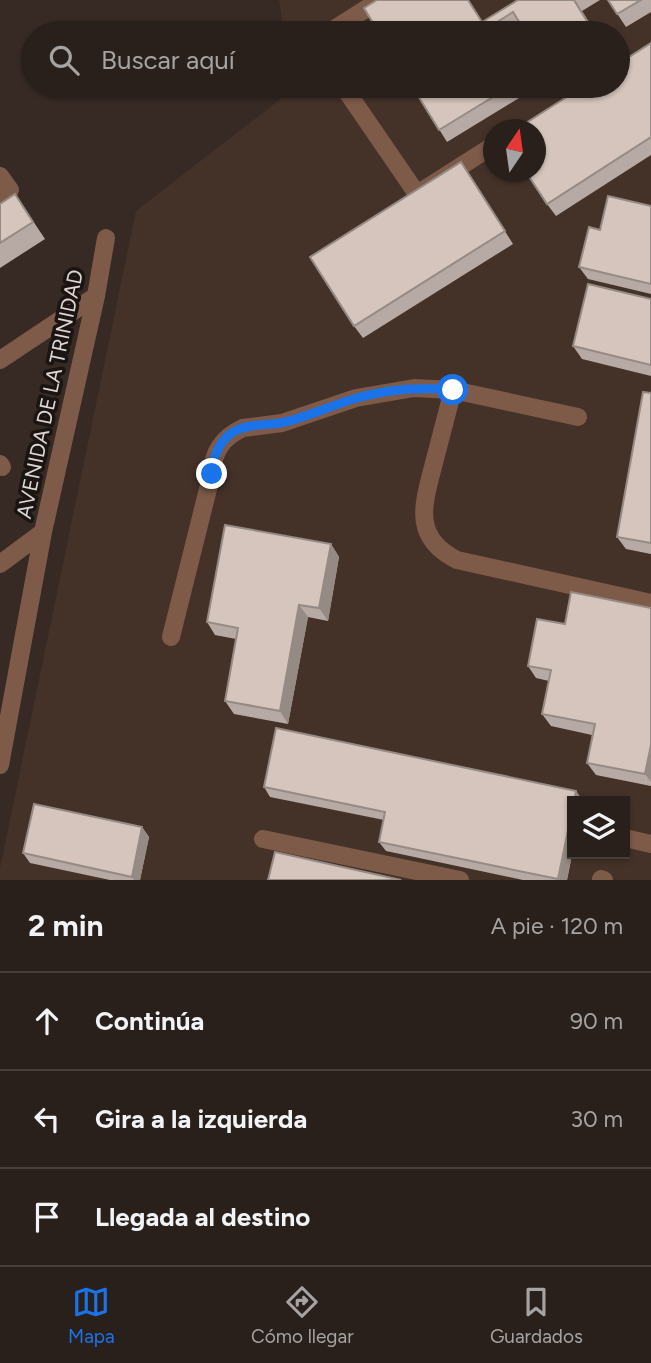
<!DOCTYPE html>
<html lang="es">
<head>
<meta charset="utf-8">
<style>
	body { margin:0; font-family:Figtree,sans-serif; background:#312824; color:#f1f3f6 }
	.controls { position:absolute; right:21px; bottom:21px; display:grid; overflow:hidden; border-radius:0px; box-shadow:0 2px 5px #0004 }
	.controls button { width:63px; height:63px; display:grid; place-items:center; padding:0; border:0; border-bottom:2px solid #453e3a; background:#29201b; color:#f1f3f6; font:35px sans-serif }
	.compass { position:absolute; left:483px; top:119px; width:63px; height:63px; border-radius:50%; background:#29201b; box-shadow:0 2px 5px #0004; rotate:13deg }
	.stop { position:absolute; width:21px; height:21px; margin:-16px; border:5px solid #1a73e8; border-radius:50%; background:#fff }
	.stop.end { background:#1a73e8; border-color:#fff; box-shadow:0 2px 7px #0008 }
	.list { margin:0; padding:0; list-style:none }
	h2 { display:flex; justify-content:space-between; align-items:center; height:91px; margin:0; padding:0 28px; font-size:30px }
	h2 small { font-size:23px; font-weight:400; color:#a5a3a3 }
	.list li { display:grid; grid-template-columns:46px 1fr auto; gap:21px; align-items:center; box-sizing:border-box; height:98px; padding:0 28px; border-top:2px solid #453e3a }
	.list b { display:block; font-size:26px; white-space:nowrap }
	.list em { font-size:23px; font-style:normal; color:#a5a3a3 }
	.icon { flex:none; width:38px; height:38px; fill:none; stroke:currentColor; stroke-width:2; stroke-linecap:round; stroke-linejoin:round }
	.map { position:relative; flex:none; width:651px; height:880px; overflow:hidden }
	.search { position:absolute; background:#29201b; box-shadow:0 2px 5px #0004; left:21px; right:21px; top:21px; height:77px; display:flex; align-items:center; gap:18px; box-sizing:border-box; padding:0 24px; border-radius:38px; color:#a5a3a3; font-size:26px }
	.sheet { height:385px; background:#29201b }
	nav { display:flex; justify-content:space-around; align-items:center; box-sizing:border-box; height:98px; border-top:2px solid #453e3a; background:#29201b; font-size:19px; color:#a5a3a3 }
	nav a { display:grid; justify-items:center; gap:4px }
	nav .on { color:#1a73e8 }
	.map>svg:first-child { display:block }
	.built { fill:#443229; fill-rule:evenodd }
	.lines { fill:none; stroke-linecap:round; stroke-linejoin:round }
	.minor { stroke:#7e5a48; stroke-width:18 }
	.wall { fill:#b7a9a3 }
	.shaded-wall { fill:#958a84 }
	.building { fill:#d5c5bd; stroke:#958a84; stroke-width:2 }
	.route { stroke:#1a73e8; stroke-width:9 }
	.labels { text-anchor:middle; stroke-width:7; stroke-linejoin:round; paint-order:stroke }
	.street-label { font-size:21px; fill:#ded6d2; stroke:#1a1412 }
</style>
</head>
<body>
<div class="map">
<svg width="651" height="880" viewBox="0 0 651 880">
	<rect width="100%" height="100%" fill="#372a24"/>
	<path class="built" d="M279,0H651V880H0V868L15,796L136,211L291,91V86H618V33H284ZM494,130H536V172H494ZM572,801H625V854H572Z"/>
	<g class="lines">
		<path class="minor" d="M328,33L380,0
			M343,86L417,194L494,145
			M0,176L10,190L0,197
			M0,360L96,296
			M453,390C447,413 441,436 435,459C425,500 409,536 457,560L651,603
			M0,464L2,467
			M0,564L43,532
			M171,637L212,473C213,451 223,437 243,428L282,423L356,398L414,388L453,390L578,417
			M0,765L43,532L96,296L106,238
			M625,838L651,844
			M263,839L460,880
			M601,879L604,880"/>
	</g>
	<path class="wall" d="M518,0H600L582,11L596,33H526L521,25L508,33H379L483,22Z
		M608,0H651V12L626,27Z
		M651,43V155L556,216L547,204Z
		M412,86H525L529,92L447,142Z
		M470,175L513,244L363,338L354,326Z
		M15,194L45,239L0,268V204Z
		M651,206V294L588,279L579,267L600,230Z
		M651,299V376L582,359L573,346Z
		M651,393V554L626,549L617,537Z
		M331,544L339,557L328,621L308,617L288,724L234,714L225,701L236,639L215,635L207,622Z
		M651,608V786L596,775L587,763L592,735L551,726L542,714L549,681L536,678L528,666L565,624Z
		M264,787L576,791L583,801L567,880H523L386,851L379,842L384,820L270,797Z
		M142,827L149,837L140,880H110L30,863L23,853Z"/>
	<path class="shaded-wall" d="M331,544L339,557L328,621L319,608Z
		M299,605L308,617L288,724L280,711Z
		M651,745V782L645,774Z
		M576,791L583,801H574Z
		M572,811V854L567,880H559Z
		M142,827L149,837L140,880H134L132,877Z"/>
	<path class="building" d="M377,0H468L482,22L518,0H574L590,26L578,33H542L539,28L529,33H526L513,12L494,24L499,33H379L364,8Z
		M608,0H641L617,14Z
		M651,43V137L547,204L526,172H536V130H515L584,86H618V64Z
		M412,86H511L439,130Z
		M461,162L505,231L354,326L310,257Z
		M15,194L33,222L0,243V204Z
		M608,196L651,206V284L579,267L589,227L600,230Z
		M588,284L651,299V365L573,346Z
		M643,392L651,393V543L617,537Z
		M225,525L331,544L319,608L299,605L280,711L225,701L238,628L207,622Z
		M571,592L651,608V745L645,774L587,763L595,724L542,714L551,670L528,666L537,619L565,624Z
		M276,728L576,791L574,801H572V811L558,879L379,842L385,812L264,787Z
		M34,804L142,827L132,877L23,853Z
		M275,852L401,880H268Z"/>
	<g class="lines">
		<path class="route" d="M212,474C213,457 218,442 233,432C248,423 268,426 285,422C310,416 332,405 357,398C388,389 420,387 453,390"/>
	</g>
	<g class="labels">
		<g class="street-label">
			<text transform="translate(50 394) rotate(-78)" y="7">AVENIDA DE LA TRINIDAD</text>
		</g>
	</g>
</svg>
<div class="controls">
<button><svg class="icon" aria-label="layers" viewBox="0 0 24 24"><path d="M12 4l9 5-9 5-9-5zM3 14l9 5 9-5"/></svg></button>
</div>
<svg class="compass" viewBox="-18 -18 36 36"><path d="M0-13l5 13h-10z" fill="#e53935"/><path d="M0 13l5-13h-10z" fill="#a5a3a3"/></svg>
<div class="stop" style="left:453px;top:390px"></div>
<div class="stop end" style="left:212px;top:474px"></div>
<div class="search"><svg class="icon" aria-label="search" viewBox="0 0 24 24"><circle cx="10" cy="10" r="6"/><path d="M15 15l6 6"/></svg>Buscar aquí</div>
</div>
<section class="sheet">
<h2>2 min<small>A pie · 120 m</small></h2>
<ul class="list">
<li><svg class="icon" aria-label="ahead" viewBox="0 0 24 24"><path d="M12 20V5M6 11l6-6 6 6"/></svg><div><b>Continúa</b></div><em>90 m</em></li>
<li><svg class="icon" aria-label="left" viewBox="0 0 24 24"><path d="M17 20v-9H6M10 6l-5 5 5 5"/></svg><div><b>Gira a la izquierda</b></div><em>30 m</em></li>
<li><svg class="icon" aria-label="arrive" viewBox="0 0 24 24"><path d="M6 21V4h12l-3 4 3 4H6"/></svg><div><b>Llegada al destino</b></div></li>
</ul>
</section>
<nav>
<a class="on"><svg class="icon" aria-label="map" viewBox="0 0 24 24"><path d="M3 6l6-2 6 2 6-2v14l-6 2-6-2-6 2zM9 4v14M15 6v14"/></svg>Mapa</a>
<a><svg class="icon" aria-label="directions" viewBox="0 0 24 24"><path d="M12 3l9 9-9 9-9-9zM9 14v-3h6M13 9l2 2-2 2"/></svg>Cómo llegar</a>
<a><svg class="icon" aria-label="saved" viewBox="0 0 24 24"><path d="M7 4h10v16l-5-4-5 4z"/></svg>Guardados</a>
</nav>
</body>
</html>
